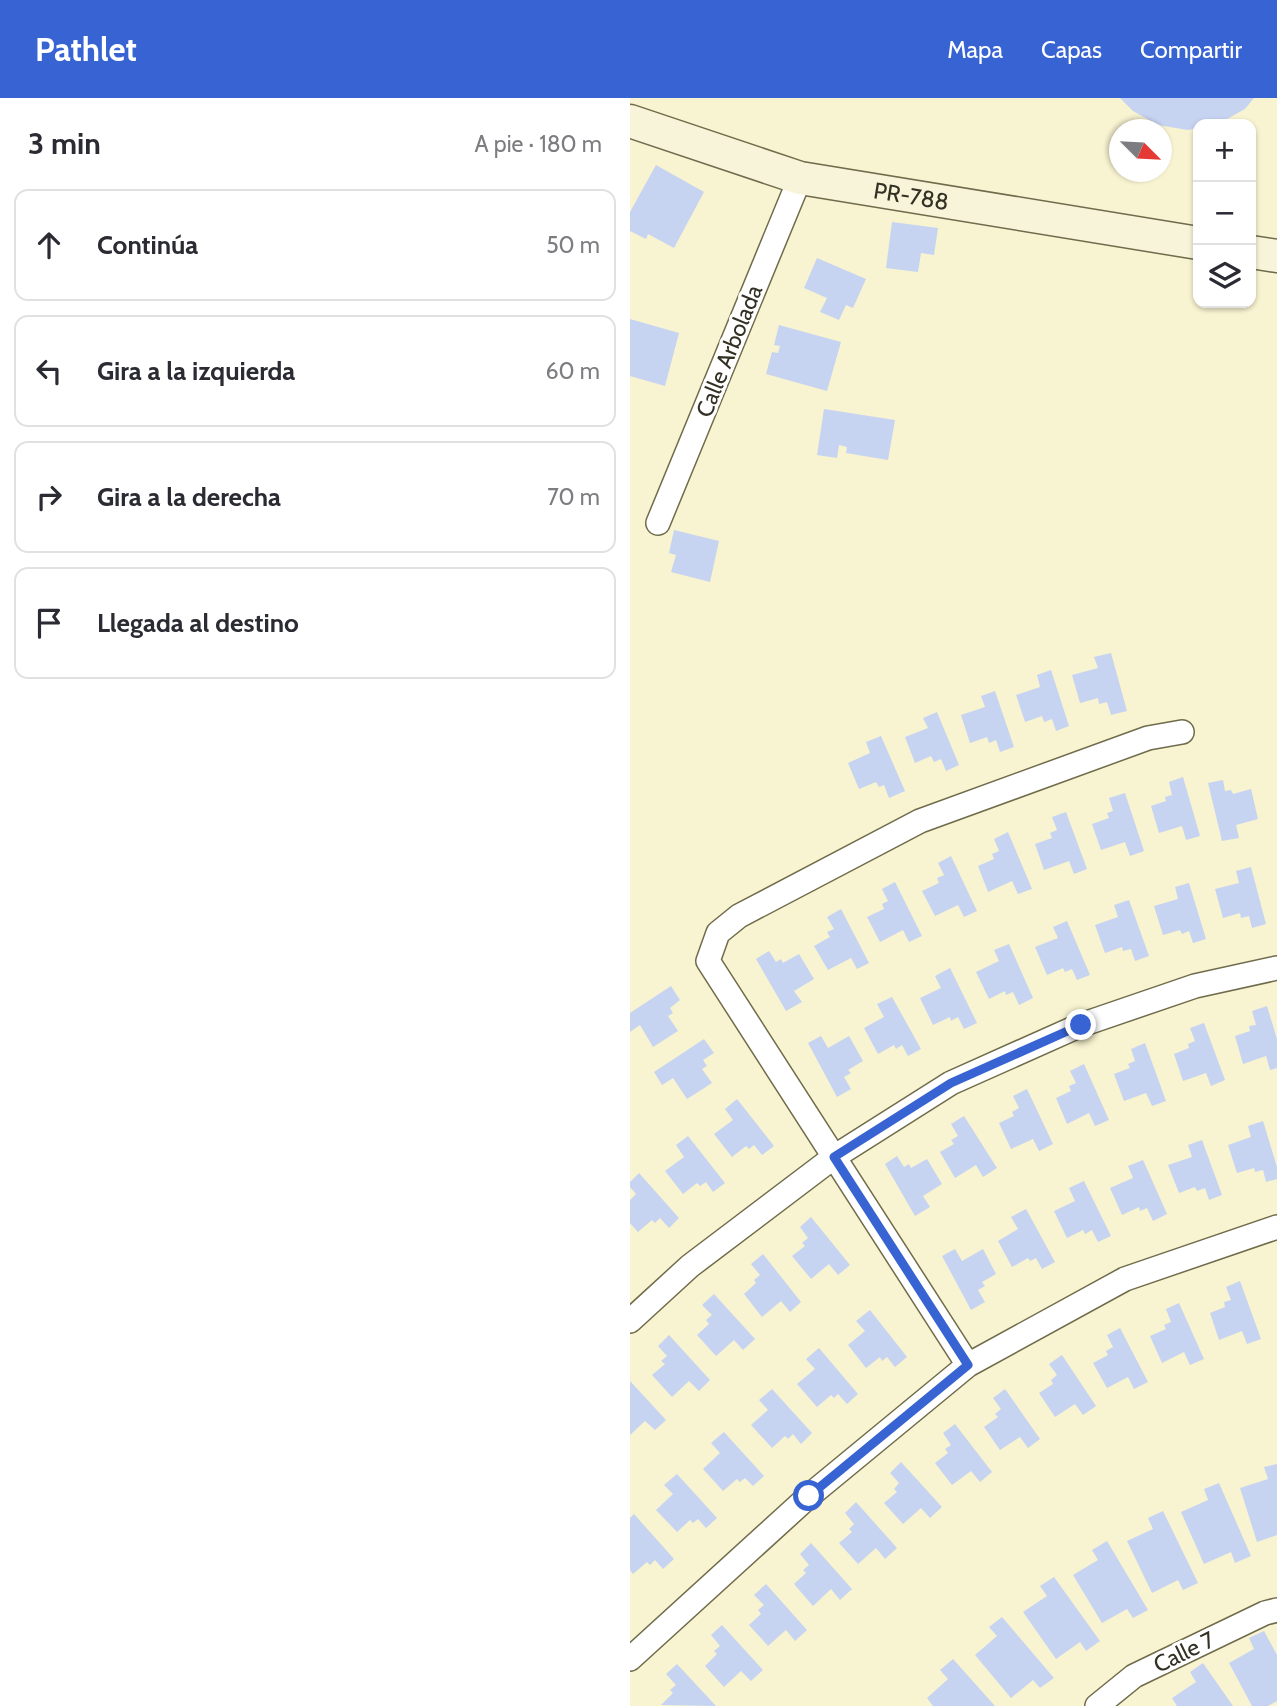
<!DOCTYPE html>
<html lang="es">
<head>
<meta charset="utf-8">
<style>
	body { margin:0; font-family:Cabin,sans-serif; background:#f2f2f3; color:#2b2b33 }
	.controls { position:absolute; right:21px; top:21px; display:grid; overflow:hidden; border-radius:14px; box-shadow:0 2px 5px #0004 }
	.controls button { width:63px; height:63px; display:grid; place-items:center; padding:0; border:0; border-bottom:2px solid #e1e1e2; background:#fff; color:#2b2b33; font:35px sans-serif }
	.compass { position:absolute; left:479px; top:21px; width:63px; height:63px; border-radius:50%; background:#fff; box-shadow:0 2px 5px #0004; rotate:114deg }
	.stop { position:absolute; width:21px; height:21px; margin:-16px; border:5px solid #3763d3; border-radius:50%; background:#fff }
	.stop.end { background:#3763d3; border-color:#fff; box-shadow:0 2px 7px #0008 }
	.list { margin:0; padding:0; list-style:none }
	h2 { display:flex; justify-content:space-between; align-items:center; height:91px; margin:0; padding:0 28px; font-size:30px }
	h2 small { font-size:23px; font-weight:400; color:#7c7c81 }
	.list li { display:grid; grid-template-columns:46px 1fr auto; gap:21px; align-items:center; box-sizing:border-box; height:112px; margin:0 14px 14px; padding:0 14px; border:2px solid #e1e1e2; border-radius:14px }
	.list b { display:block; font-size:26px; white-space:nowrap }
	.list em { font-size:23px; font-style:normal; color:#7c7c81 }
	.icon { flex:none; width:38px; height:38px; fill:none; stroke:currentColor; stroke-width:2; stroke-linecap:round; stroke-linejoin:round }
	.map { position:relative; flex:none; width:647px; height:1608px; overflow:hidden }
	header { display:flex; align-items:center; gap:42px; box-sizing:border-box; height:98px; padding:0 35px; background:#3763d3; color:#fff }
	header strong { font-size:33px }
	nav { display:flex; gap:38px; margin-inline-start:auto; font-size:24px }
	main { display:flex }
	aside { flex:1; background:#fff }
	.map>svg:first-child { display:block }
	.building { fill:#c6d4f2 }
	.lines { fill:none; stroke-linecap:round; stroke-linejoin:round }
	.street-casing { stroke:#6f6b4b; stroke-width:26 }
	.secondary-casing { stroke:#6f6b4b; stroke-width:35 }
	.street { stroke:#fff; stroke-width:23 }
	.secondary { stroke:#f8f4da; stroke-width:32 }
	.route { stroke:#3763d3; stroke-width:9 }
	.labels { text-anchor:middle; stroke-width:6; stroke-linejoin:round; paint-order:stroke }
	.street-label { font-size:23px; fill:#333123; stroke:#fff }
</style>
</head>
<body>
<header>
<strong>Pathlet</strong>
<nav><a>Mapa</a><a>Capas</a><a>Compartir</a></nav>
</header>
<main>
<aside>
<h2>3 min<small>A pie · 180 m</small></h2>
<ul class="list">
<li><svg class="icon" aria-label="ahead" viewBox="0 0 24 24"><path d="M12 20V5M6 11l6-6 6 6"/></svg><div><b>Continúa</b></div><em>50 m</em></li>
<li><svg class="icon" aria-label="left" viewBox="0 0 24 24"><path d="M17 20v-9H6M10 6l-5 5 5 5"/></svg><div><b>Gira a la izquierda</b></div><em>60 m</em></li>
<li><svg class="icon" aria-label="right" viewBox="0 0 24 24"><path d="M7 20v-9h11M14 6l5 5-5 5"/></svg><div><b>Gira a la derecha</b></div><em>70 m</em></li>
<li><svg class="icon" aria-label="arrive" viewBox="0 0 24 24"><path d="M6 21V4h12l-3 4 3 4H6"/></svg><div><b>Llegada al destino</b></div></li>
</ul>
</aside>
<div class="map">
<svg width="647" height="1608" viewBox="0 0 647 1608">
	<rect width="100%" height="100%" fill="#f8f3d0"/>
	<path class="building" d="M490,0H624L615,11L588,26H568V30L558,32L528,27L503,13Z
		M26,67L74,94L44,150L18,136L16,141L0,133V114Z
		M262,124L308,130L304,157L291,155L288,174L256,170Z
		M187,160L236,181L223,210L216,207L209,222L190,214L197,200L174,190Z
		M0,221L49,235L35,288L0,278Z
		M149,227L211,244L197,293L136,276L142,254L148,255L150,248L144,247Z
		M194,311L265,322L258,362L216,355L217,349L209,347L207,360L187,357Z
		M44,432L89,443L80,484L41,474L46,457L39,455Z
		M481,555L497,613L481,617L477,604L469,606L468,600L450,605L442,577L468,570L464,559Z
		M421,572L439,628L426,633L422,621L414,624L412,618L395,624L386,597L410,589L407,577Z
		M365,593L384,649L370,654L366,642L359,645L357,639L340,645L331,617L355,609L351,598Z
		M307,614L329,667L316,673L311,661L304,664L301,658L285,665L275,639L298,630L293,620Z
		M251,638L275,693L259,700L254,687L249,689L246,684L229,691L218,665L240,655L236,644Z
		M553,679L570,738L556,742L552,728L529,735L521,708L536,703L535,699L542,697L539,684Z
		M593,682L595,693L601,692L603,696L621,691L628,721L606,727L609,740L592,743L578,685Z
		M495,695L514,753L500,758L495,744L471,752L462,726L479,720L477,715L483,713L479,700Z
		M436,714L457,771L444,776L439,763L414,772L405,746L422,740L420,735L427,732L422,719Z
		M378,734L402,791L388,796L382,783L358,794L348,768L364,761L362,756L369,753L364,741Z
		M321,758L347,813L334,819L328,807L305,818L292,793L309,785L307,780L314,777L308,765Z
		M621,769L636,826L622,830L619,818L611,820L610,815L593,820L585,791L609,785L606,773Z
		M265,784L292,838L279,844L273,832L250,844L237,819L254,811L252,806L258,803L252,791Z
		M559,785L576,841L563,845L559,833L552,836L550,832L533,837L524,808L548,801L545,789Z
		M499,802L519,858L505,863L501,851L493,853L492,849L475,855L465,827L488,819L484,807Z
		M211,811L239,865L227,871L221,860L198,872L184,848L200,839L197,834L204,831L197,819Z
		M437,823L460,877L447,882L442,871L435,874L433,870L417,877L405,849L428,840L423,829Z
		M379,846L403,900L389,907L383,894L376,897L375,893L359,901L346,874L369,863L364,852Z
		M139,853L146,864L151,861L153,865L169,856L184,881L164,893L172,904L156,913L126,861Z
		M320,870L347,925L334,931L328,919L321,923L320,919L303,927L290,900L311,890L305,878Z
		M41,888L50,902L40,910L43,915L38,918L48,933L23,949L10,927L0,934V915Z
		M262,899L291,951L278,958L272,947L266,951L264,947L248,956L234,930L254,919L247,906Z
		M637,908L647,941V970L640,972L636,958L613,966L605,938L620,933L619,928L626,927L622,913Z
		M574,925L595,982L581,988L576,975L553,983L544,956L559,950L558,946L565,943L560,930Z
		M191,938L198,950L219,938L233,963L218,972L221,975L214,979L221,991L207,999L178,945Z
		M74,941L84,955L73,962L77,968L72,971L82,985L57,1001L43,980L32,987L24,974Z
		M515,945L536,1003L522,1008L516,995L494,1003L484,976L500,970L498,966L505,963L501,951Z
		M454,966L479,1022L465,1028L459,1015L437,1026L426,1000L441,993L439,988L446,985L440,973Z
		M397,991L423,1046L409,1053L403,1041L381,1051L369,1025L384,1018L382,1014L389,1010L383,998Z
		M107,1001L144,1048L132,1057L124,1047L119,1051L116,1048L102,1059L84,1036L103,1022L95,1011Z
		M334,1018L367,1070L353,1079L346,1067L325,1080L310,1054L324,1046L321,1042L328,1038L321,1026Z
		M633,1023L647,1069V1081L636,1084L633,1072L625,1074L624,1070L607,1075L598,1047L621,1039L618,1028Z
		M58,1038L95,1085L83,1094L76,1084L70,1088L67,1085L53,1096L35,1073L54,1059L46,1047Z
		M572,1042L592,1097L579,1102L575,1090L567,1093L565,1089L549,1095L538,1067L562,1059L558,1047Z
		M267,1058L274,1069L279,1066L281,1070L297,1061L312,1086L293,1098L300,1109L285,1118L255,1066Z
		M513,1062L537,1116L523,1123L517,1110L510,1113L509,1109L492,1117L480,1090L503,1080L498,1068Z
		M9,1075L49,1120L39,1130L30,1120L25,1125L22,1122L8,1134L0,1125V1102L6,1096L0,1089V1084Z
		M454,1083L481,1138L468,1144L462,1132L455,1136L453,1132L437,1140L424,1113L445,1103L439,1090Z
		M396,1111L425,1164L412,1171L406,1160L400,1163L398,1160L382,1169L368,1143L388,1131L381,1119Z
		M181,1119L220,1167L208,1177L199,1166L181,1181L162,1158L175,1148L172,1145L178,1140L170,1129Z
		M325,1151L332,1163L353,1151L366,1176L352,1184L355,1188L348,1192L355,1204L341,1212L312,1158Z
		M133,1156L171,1204L160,1214L151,1203L132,1219L114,1196L126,1185L124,1182L130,1177L121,1166Z
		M610,1183L631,1241L617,1246L612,1233L589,1242L580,1215L595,1209L594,1204L601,1202L596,1189Z
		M84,1196L125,1241L113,1252L104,1242L86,1258L67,1237L79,1226L76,1222L82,1217L72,1207Z
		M549,1205L574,1261L560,1267L554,1254L532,1265L520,1238L536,1231L534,1227L541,1224L536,1211Z
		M240,1212L277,1259L265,1269L257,1259L252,1263L250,1259L236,1270L218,1247L235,1233L226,1223Z
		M490,1230L518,1284L504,1291L498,1279L477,1290L463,1265L478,1257L476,1253L483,1249L477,1237Z
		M39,1237L80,1282L69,1293L59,1283L42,1299L22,1277L35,1266L31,1263L37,1258L28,1248Z
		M189,1250L228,1296L217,1306L208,1296L204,1300L201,1297L187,1309L167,1286L185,1271L176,1261Z
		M432,1257L466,1308L453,1317L445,1306L425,1319L409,1295L423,1286L421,1282L427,1277L419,1266Z
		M0,1283L36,1322L25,1332L15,1323L0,1337Z
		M142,1291L182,1335L171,1346L163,1336L158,1341L155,1338L142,1350L121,1327L138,1312L129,1302Z
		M375,1291L410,1341L398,1350L390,1339L370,1352L354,1329L368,1319L365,1316L371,1311L363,1300Z
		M325,1326L362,1374L350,1384L341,1373L322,1387L305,1365L318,1355L315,1351L321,1347L313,1335Z
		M94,1334L134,1378L123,1388L115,1380L110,1384L107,1381L93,1393L73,1371L90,1355L81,1345Z
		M271,1364L312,1409L300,1420L291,1410L273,1426L254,1405L267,1394L264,1391L269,1385L260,1375Z
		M647,1366V1437L627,1444L610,1390L638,1381L634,1369Z
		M47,1376L87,1420L76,1430L68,1421L63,1425L60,1422L47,1434L26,1412L43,1396L34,1387Z
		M589,1385L621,1458L605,1465L601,1454L574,1466L551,1414L578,1402L574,1391Z
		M226,1404L267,1450L255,1461L246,1450L228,1466L209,1445L222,1434L219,1431L224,1426L215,1415Z
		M533,1413L568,1485L553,1492L548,1482L522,1495L497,1443L523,1431L518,1420Z
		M4,1416L44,1461L33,1471L25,1462L20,1467L17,1464L3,1476L0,1472V1420Z
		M477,1443L518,1512L503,1520L497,1511L472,1525L443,1477L468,1462L462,1452Z
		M181,1445L222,1491L210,1502L201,1491L183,1508L164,1486L176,1475L173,1472L179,1467L170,1456Z
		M424,1479L470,1543L456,1553L450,1544L426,1561L393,1514L417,1498L410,1488Z
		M136,1486L177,1532L165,1543L156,1532L138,1548L119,1527L131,1516L128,1512L134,1507L124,1497Z
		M372,1519L424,1580L410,1590L403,1582L381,1600L345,1557L367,1538L359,1529Z
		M92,1527L133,1572L121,1583L111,1573L94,1589L75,1568L87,1556L84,1553L90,1548L81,1537Z
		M634,1533L647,1557V1603L638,1608H622L599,1565L624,1551L619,1540Z
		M323,1561L365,1608H303L297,1600L318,1581L310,1572Z
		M573,1565L603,1608H547L542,1600L566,1584L560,1574Z
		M47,1566L86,1608L31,1607L43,1595L40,1592L46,1587L36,1576Z"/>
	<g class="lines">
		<g class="street-casing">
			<path id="street" d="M28,425L170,80
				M0,1223L60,1168L204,1059L321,985L451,927L565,888L647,870
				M338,1267L78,863L88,835L109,818L290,723L518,640L552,634
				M0,1561L179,1398L338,1267L495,1181L647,1129
				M467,1608L504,1578L635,1515L647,1512"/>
		</g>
		<g class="secondary-casing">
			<g id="secondary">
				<path id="s1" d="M0,23L170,80L568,145"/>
				<path d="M621,154L647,158"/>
			</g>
		</g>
		<use href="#street" class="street"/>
		<use href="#secondary" class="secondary"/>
	</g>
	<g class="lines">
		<path class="route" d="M179,1398L338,1267L204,1059L321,985L451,927"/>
	</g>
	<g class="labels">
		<g class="street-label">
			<text dy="8" stroke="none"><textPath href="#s1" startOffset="292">PR-788</textPath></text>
			<text transform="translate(99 253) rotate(-68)" y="8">Calle Arbolada</text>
			<text transform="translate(554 1554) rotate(-26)" y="8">Calle 7</text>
		</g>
	</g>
</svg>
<div class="controls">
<button>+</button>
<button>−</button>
<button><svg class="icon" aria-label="layers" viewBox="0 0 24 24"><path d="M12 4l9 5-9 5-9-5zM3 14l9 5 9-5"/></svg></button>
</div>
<svg class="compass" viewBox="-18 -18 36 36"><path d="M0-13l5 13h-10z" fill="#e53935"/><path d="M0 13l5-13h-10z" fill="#7c7c81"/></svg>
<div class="stop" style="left:179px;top:1398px"></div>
<div class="stop end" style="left:451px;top:927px"></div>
</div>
</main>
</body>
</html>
